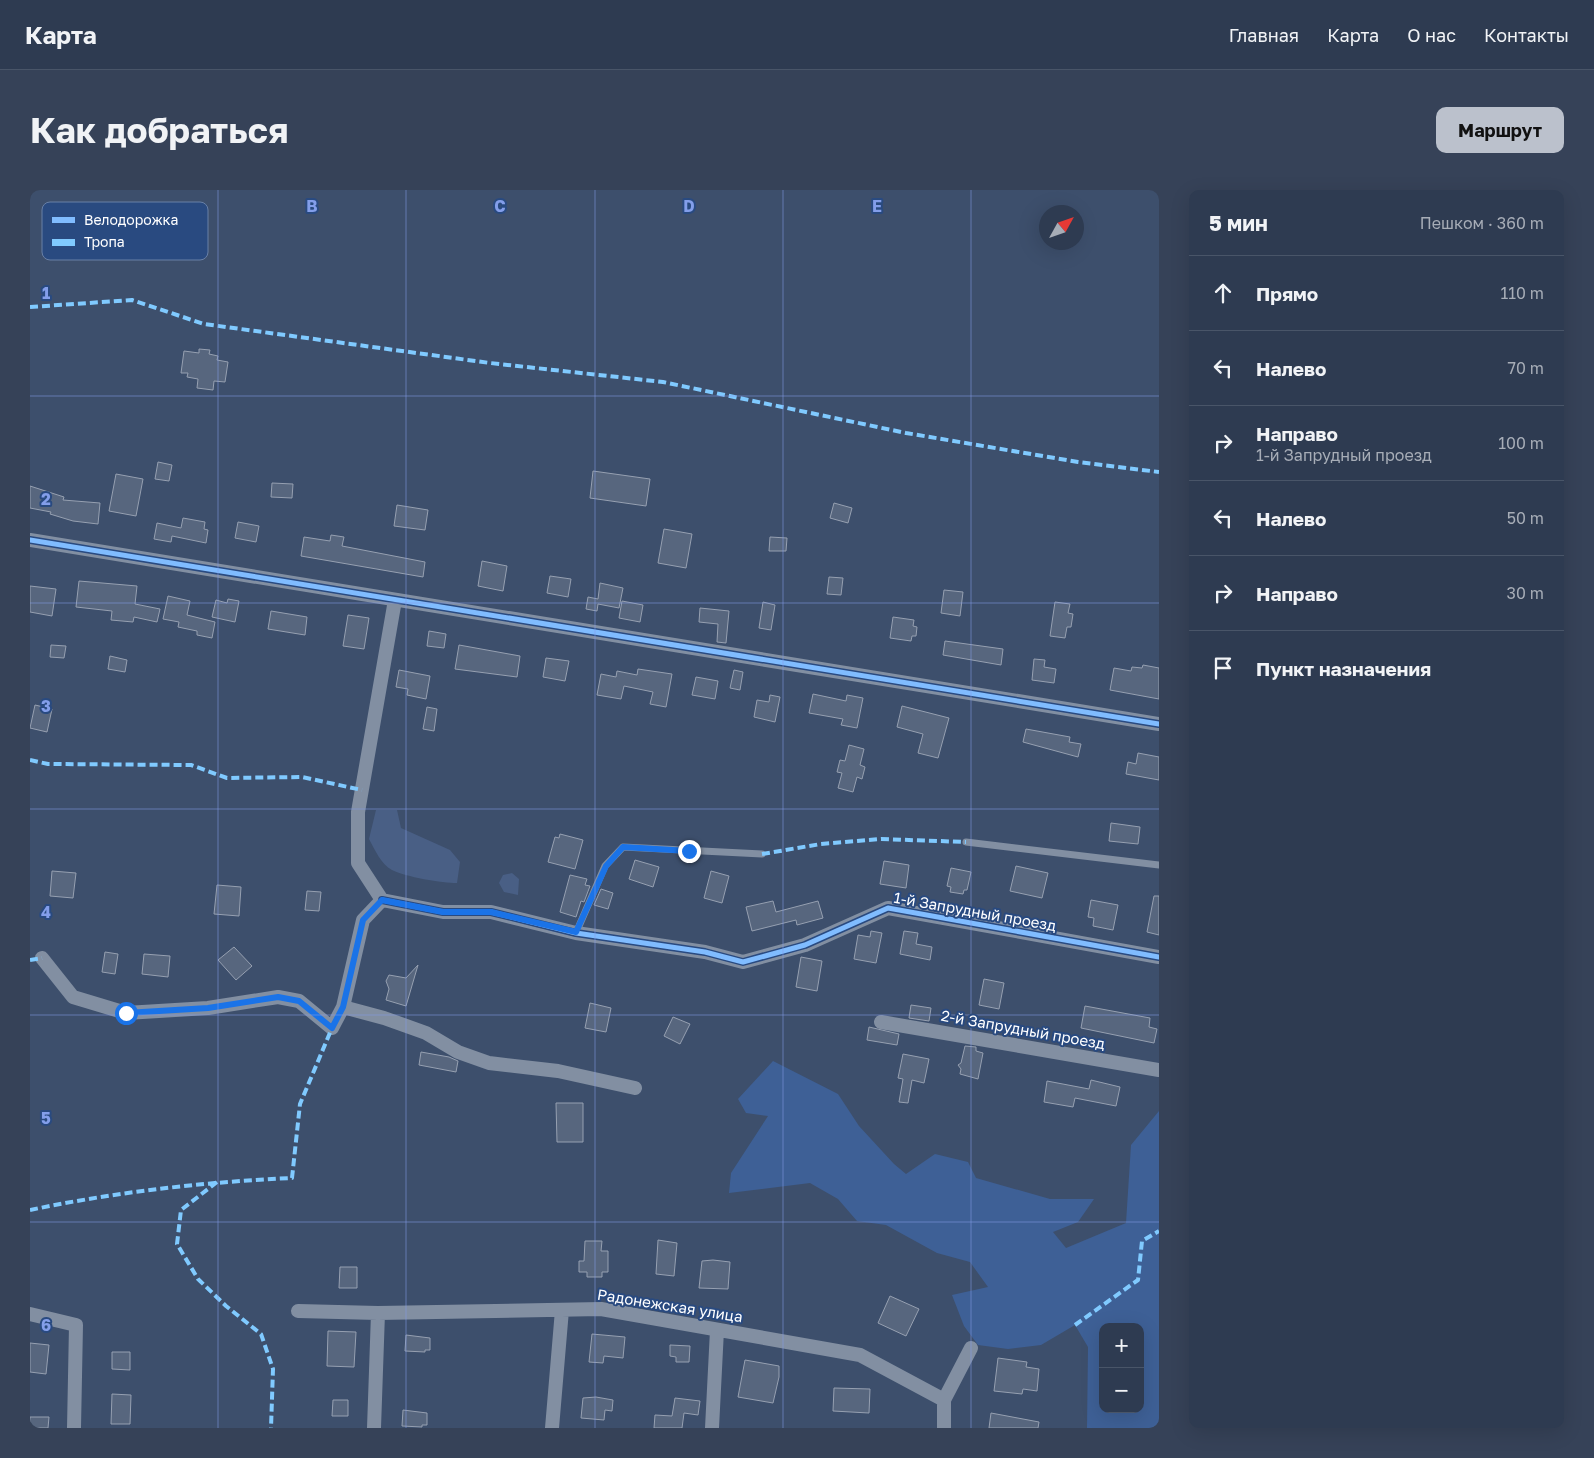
<!DOCTYPE html>
<html lang="ru">
<head>
<meta charset="utf-8">
<style>
	body { margin:0; font-family:"Golos Text",sans-serif; background:#364258; color:#f1f3f6 }
	.controls { position:absolute; right:15px; bottom:15px; display:grid; overflow:hidden; border-radius:10px; box-shadow:0 5px 20px #0002 }
	.controls button { width:45px; height:45px; display:grid; place-items:center; padding:0; border:0; border-bottom:1px solid #495568; background:#2e3b51; color:#f1f3f6; font:25px sans-serif }
	.compass { position:absolute; left:1009px; top:15px; width:45px; height:45px; border-radius:50%; background:#2e3b51; box-shadow:0 5px 20px #0002; rotate:50deg }
	.stop { position:absolute; width:15px; height:15px; margin:-11px; border:4px solid #1a73e8; border-radius:50%; background:#fff }
	.stop.end { background:#1a73e8; border-color:#fff; box-shadow:0 1px 5px #0008 }
	.list { margin:0; padding:0; list-style:none }
	h2 { display:flex; justify-content:space-between; align-items:center; height:65px; margin:0; padding:0 20px; font-size:21px }
	h2 small { font-size:16px; font-weight:400; color:#a7adb7 }
	.list li { display:grid; grid-template-columns:32px 1fr auto; gap:15px; align-items:center; box-sizing:border-box; height:75px; padding:0 20px; border-top:1px solid #495568 }
	.list b { display:block; font-size:19px; white-space:nowrap }
	.list p { margin:0; font-size:16px; white-space:nowrap; color:#a7adb7 }
	.list em { font-size:16px; font-style:normal; color:#a7adb7 }
	.icon { flex:none; width:28px; height:28px; fill:none; stroke:currentColor; stroke-width:2; stroke-linecap:round; stroke-linejoin:round }
	.map { position:relative; flex:none; width:1129px; height:1238px; overflow:hidden; border-radius:10px }
	header { display:flex; align-items:center; gap:30px; box-sizing:border-box; height:70px; padding:0 25px; background:#2e3b51; border-bottom:1px solid #495568 }
	header strong { font-size:24px }
	nav { display:flex; gap:28px; margin-inline-start:auto; font-size:18px }
	.intro { display:flex; align-items:center; justify-content:space-between; box-sizing:border-box; height:120px; padding:0 30px }
	h1 { margin:0; font-size:35px }
	.button { padding:12px 22px; border-radius:10px; background:#bbc1cc; color:#111; font-size:18px; font-weight:700 }
	main { display:flex; gap:30px; padding:0 30px }
	aside { flex:1; background:#2e3b51; border-radius:10px; box-shadow:0 5px 20px #0002 }
	.map>svg:first-child { display:block }
	.green { fill:#3e6096; fill-rule:evenodd }
	.water { fill:#495f85 }
	.building { fill:#57667e; stroke:#96a0b1 }
	.lines { fill:none; stroke-linecap:round; stroke-linejoin:round }
	.lane { stroke:#828fa2; stroke-width:7 }
	.street { stroke:#828fa2; stroke-width:14 }
	.quiet { stroke:#80caff; stroke-width:4; stroke-dasharray:8 4; stroke-linecap:butt }
	.cycleway-casing { stroke:#294a80; stroke-width:8 }
	.cycleway { stroke:#80bcff; stroke-width:5 }
	.route { stroke:#1a73e8; stroke-width:6 }
	.grid { fill:none; stroke:#839eea; stroke-width:1; stroke-opacity:0.55 }
	.labels { text-anchor:middle; stroke-width:4; stroke-linejoin:round; paint-order:stroke }
	.street-label { font-size:15px; fill:#fff; stroke:#294a80 }
	.key { fill:#294a80; stroke:#6980a6; stroke-width:1 }
	.key-label { font-size:14px; fill:#fff }
	.grid-label { font-size:16px; text-anchor:middle; font-weight:bold; fill:#839eea; stroke:#294a80; stroke-width:4; stroke-linejoin:round; paint-order:stroke }
</style>
</head>
<body>
<header>
<strong>Карта</strong>
<nav><a>Главная</a><a>Карта</a><a>О нас</a><a>Контакты</a></nav>
</header>
<div class="intro"><h1>Как добраться</h1><a class="button">Маршрут</a></div>
<main>
<div class="map">
<svg width="1129" height="1238" viewBox="0 0 1129 1238">
	<rect width="100%" height="100%" fill="#3d4f6c"/>
	<path class="green" d="M743,871L808,904L829,936L864,974L876,984L905,964L938,972L946,988L1020,1009H1064L1048,1032L1023,1042L1036,1058L1096,1033L1101,955L1129,921V1238H1057L1058,1157L1045,1135L1011,1155L978,1159L948,1155L934,1136L922,1105L958,1097L940,1072L907,1063L856,1035L827,1031L808,1009L780,993L699,1003L701,983L738,926L716,923L708,909ZM1073,1137H1110V1219H1073Z"/>
	<path class="water" d="M346,620H367L371,638L420,660L430,672L427,693C413,693 375,687 362,680C351,674 345,660 339,649Z
		M482,683L489,689L488,705L474,702L469,693L473,685Z"/>
	<path class="building" d="M169,159L180,160L179,164L188,166L187,170L198,172L195,192L184,191L183,200L167,198L168,189L157,187L158,183H151L154,161L169,163Z
		M128,272L142,275L139,291L125,289Z
		M563,281L620,289L616,316L560,308Z
		M86,284L113,289L106,326L79,321Z
		M242,293L263,294L262,308L241,307Z
		M0,296L34,307L33,310L70,313L68,334L43,331L20,324L21,322L0,318Z
		M804,313L822,318L818,333L800,328Z
		M367,315L398,320L395,340L364,336Z
		M153,328L175,332L174,339L178,340L176,353L142,346L141,352L124,349L127,333L151,338Z
		M208,332L229,336L226,352L205,348Z
		M634,339L662,344L656,378L628,373Z
		M301,345L314,347L312,356L395,372L393,387L271,366L274,347L300,351Z
		M740,347L757,348L756,361H739Z
		M452,371L477,376L473,401L448,396Z
		M520,386L541,389L538,407L517,403Z
		M799,387L813,388L811,405L797,404Z
		M49,391L107,396L105,414L130,419L127,432L104,427L103,432L81,430L82,421L46,417Z
		M570,393L593,398L589,418L568,414L567,421L556,419L558,407L568,409Z
		M0,396L26,399L22,426L0,422Z
		M914,400L933,402L930,426L911,423Z
		M138,406L160,411L157,425L185,432L182,448L167,445V441L148,437L149,432L133,429Z
		M198,409L209,411L205,432L182,427L186,410L197,413Z
		M592,411L613,415L610,432L589,428Z
		M733,412L745,415L741,440L729,438Z
		M1025,412L1040,414L1038,423L1043,424L1041,437H1037L1035,448L1020,446Z
		M670,418L699,421L696,453L687,452L688,434L669,432Z
		M241,421L277,427L275,445L238,439Z
		M318,425L339,428L334,459L313,456Z
		M863,427L884,430L883,436L887,437L886,446H882L881,451L860,448Z
		M399,441L416,444L414,458L397,456Z
		M915,451L973,459L971,475L913,465Z
		M21,455L36,456L34,468L20,467Z
		M429,455L490,466L487,487L425,479Z
		M80,466L97,470L95,482L78,479Z
		M516,468L539,471L535,491L513,487Z
		M1004,469L1015,470L1014,477L1026,479L1024,493L1002,490Z
		M1113,475L1129,478V509L1080,500L1084,478L1101,481L1102,477L1112,478Z
		M608,479L642,484L636,517L620,514L623,502L594,496L591,509L567,505L571,484L586,487L587,481L607,485Z
		M369,480L400,486L396,509L377,505L378,499L366,497Z
		M704,480L713,482L710,500L700,498Z
		M666,487L688,491L685,509L662,505Z
		M783,504L816,511L817,505L833,508L827,538L811,535L813,529L779,523Z
		M740,505L750,507L745,532L724,527L727,510L739,512Z
		M5,515L22,519L17,542L0,538Z
		M872,516L919,528L908,568L888,563L893,544L867,537Z
		M397,517L407,519L404,541L393,539Z
		M996,539L1040,547L1039,552L1051,554L1048,567L993,552Z
		M819,555L834,559L830,575L835,577L832,589L827,587L823,602L808,598L812,583L807,582L810,570L815,571Z
		M1108,563L1129,567V590L1096,584L1098,572L1106,574Z
		M1081,633L1110,637L1108,654L1079,651Z
		M530,644L553,650L545,679L518,672L525,647L529,648Z
		M605,670L629,677L623,697L599,689Z
		M854,671L879,675L876,698L850,694Z
		M986,676L1018,683L1012,708L980,701Z
		M921,678L941,682L937,700H934L933,704L920,702L921,697L917,696Z
		M22,681L46,683L43,708L20,706Z
		M681,681L699,686L692,713L674,708Z
		M540,685L557,689L555,695L560,696L554,712L551,711L546,727L530,722Z
		M187,695L211,697L209,726L184,724Z
		M571,699L583,703L578,719L564,715Z
		M277,701L291,702L289,721L275,720Z
		M1124,706H1129V745L1117,742Z
		M1061,710L1088,715L1083,740L1063,736L1064,728L1058,727Z
		M743,711L746,722L788,711L793,728L767,735L766,730L722,741L716,717Z
		M841,741L852,743L846,773L824,769L828,745L840,747Z
		M874,741L888,743L886,754L902,757L900,770L870,764Z
		M204,757L222,776L206,790L188,770Z
		M75,762L88,764L85,784L72,782Z
		M114,764L140,766L138,787L112,784Z
		M771,767L792,771L787,801L766,797Z
		M388,775L376,816L356,810L359,799L356,791L359,785L376,788Z
		M954,789L974,793L969,819L949,815Z
		M560,813L581,818L576,842L555,838Z
		M881,815L901,818L899,831L879,828Z
		M1055,816L1120,828L1119,837L1127,839L1124,853L1051,838Z
		M643,827L660,834L650,854L634,846Z
		M839,837L869,844L867,855L837,850Z
		M935,856L946,857V861L953,863L948,889L930,884L931,879L928,875L931,873Z
		M391,862L419,867L428,871L426,882L389,875Z
		M873,864L899,869L894,893L882,890L878,913L869,912L873,889L868,888Z
		M1061,890L1090,897L1086,916L1045,908L1043,917L1014,912L1017,891L1059,899Z
		M526,913H553V952H527Z
		M628,1050L647,1053L644,1086L626,1084Z
		M555,1051H572L571,1061H578V1082H572V1087H557V1082H549V1071H554Z
		M683,1070L700,1072L698,1099L669,1098L672,1071Z
		M310,1077H327V1098H309Z
		M860,1106L889,1119L876,1146L848,1133Z
		M298,1141L326,1142L324,1177L297,1176Z
		M562,1144L595,1147L593,1168L574,1166L573,1173L559,1172Z
		M376,1145L400,1148V1160H395V1162L375,1161Z
		M0,1153L19,1155L16,1184L0,1182Z
		M640,1155L660,1156L659,1172H646V1167L640,1166Z
		M82,1162H100V1180L82,1179Z
		M968,1168L997,1172L996,1177L1009,1179L1007,1201L993,1199L992,1204L964,1201Z
		M715,1170L749,1176V1187L743,1213L708,1207Z
		M804,1198L840,1199L839,1223L803,1221Z
		M82,1204L101,1205L100,1234H81Z
		M566,1207L583,1210L582,1221L575,1220L574,1230L551,1228L553,1208Z
		M645,1208L670,1211L668,1225L654,1223L652,1238H624L625,1225L642,1226Z
		M303,1210H318V1226H302Z
		M373,1220L397,1223V1235H392V1237L372,1236Z
		M961,1223L1009,1232L1008,1238H959Z
		M0,1227H19L18,1238H0Z"/>
	<g class="lines">
		<path class="lane" d="M936,652L1129,675
			M546,743L575,676L593,657L732,664"/>
		<path class="street" d="M0,350L1129,534
			M352,710L413,722H461L546,743L675,762L713,772L775,755L858,718L1129,767
			M352,710L328,673V622L365,410
			M12,768L43,807L96,823L178,818L248,807L269,811L302,838L313,817L333,730L352,710
			M313,817L354,828L396,843L428,862L459,873L528,881L605,898
			M851,832L1129,880
			M268,1121L348,1123L571,1119L830,1165L914,1210
			M0,1124L46,1135L44,1238
			M344,1238L348,1123
			M522,1238L532,1120
			M682,1238L687,1140
			M914,1238V1210L941,1158"/>
		<path class="quiet" d="M0,117L102,110L174,134L460,173L633,192L876,243L1048,272L1129,282
			M0,570L18,574L161,575L197,588L272,587L332,600
			M732,664L791,654L851,649L936,652
			M0,770L12,768
			M187,992L151,1020L147,1054L168,1089L196,1116L231,1144L243,1179L241,1238
			M0,1020C86,1002 174,992 262,988L270,914L302,838
			M1045,1135L1108,1090L1112,1051L1129,1041"/>
		<g class="cycleway-casing">
			<path id="cycleway" d="M0,350L1129,534
				M352,710L413,722H461L546,743L675,762L713,772L775,755L858,718L1129,767"/>
		</g>
		<use href="#cycleway" class="cycleway"/>
	</g>
	<g class="lines">
		<path class="route" d="M96,823L178,818L248,807L269,811L302,838L313,817L333,730L352,710L413,722H461L546,742L576,676L593,657L659,661"/>
	</g>
	<path class="grid" d="M188,0V1238M376,0V1238M565,0V1238M753,0V1238M941,0V1238M0,206H1129M0,413H1129M0,619H1129M0,825H1129M0,1032H1129"/>
	<g class="labels">
		<g class="street-label">
			<text transform="translate(945 722) rotate(10)" y="5">1-й Запрудный проезд</text>
			<text transform="translate(993 840) rotate(10)" y="5">2-й Запрудный проезд</text>
			<text transform="translate(640 1116) rotate(9)" y="5">Радонежская улица</text>
		</g>
	</g>
	<rect x="12" y="12" width="166" height="58" rx="8" class="key"/>
	<rect x="22" y="27" width="23" height="6" fill="#80bcff"/>
	<rect x="22" y="49" width="23" height="7" fill="#80caff"/>
	<g class="key-label">
		<text x="54" y="35">Велодорожка</text>
		<text x="54" y="57">Тропа</text>
	</g>
	<g class="grid-label">
		<text x="282" y="22">B</text>
		<text x="470" y="22">C</text>
		<text x="659" y="22">D</text>
		<text x="847" y="22">E</text>
		<text x="16" y="109">1</text>
		<text x="16" y="315">2</text>
		<text x="16" y="522">3</text>
		<text x="16" y="728">4</text>
		<text x="16" y="934">5</text>
		<text x="16" y="1141">6</text>
	</g>
</svg>
<div class="controls">
<button>+</button>
<button>−</button>
</div>
<svg class="compass" viewBox="-18 -18 36 36"><path d="M0-13l5 13h-10z" fill="#e53935"/><path d="M0 13l5-13h-10z" fill="#a7adb7"/></svg>
<div class="stop" style="left:96px;top:823px"></div>
<div class="stop end" style="left:659px;top:661px"></div>
</div>
<aside>
<h2>5 мин<small>Пешком · 360 m</small></h2>
<ul class="list">
<li><svg class="icon" aria-label="ahead" viewBox="0 0 24 24"><path d="M12 20V5M6 11l6-6 6 6"/></svg><div><b>Прямо</b></div><em>110 m</em></li>
<li><svg class="icon" aria-label="left" viewBox="0 0 24 24"><path d="M17 20v-9H6M10 6l-5 5 5 5"/></svg><div><b>Налево</b></div><em>70 m</em></li>
<li><svg class="icon" aria-label="right" viewBox="0 0 24 24"><path d="M7 20v-9h11M14 6l5 5-5 5"/></svg><div><b>Направо</b><p>1-й Запрудный проезд</p></div><em>100 m</em></li>
<li><svg class="icon" aria-label="left" viewBox="0 0 24 24"><path d="M17 20v-9H6M10 6l-5 5 5 5"/></svg><div><b>Налево</b></div><em>50 m</em></li>
<li><svg class="icon" aria-label="right" viewBox="0 0 24 24"><path d="M7 20v-9h11M14 6l5 5-5 5"/></svg><div><b>Направо</b></div><em>30 m</em></li>
<li><svg class="icon" aria-label="arrive" viewBox="0 0 24 24"><path d="M6 21V4h12l-3 4 3 4H6"/></svg><div><b>Пункт назначения</b></div></li>
</ul>
</aside>
</main>
</body>
</html>
